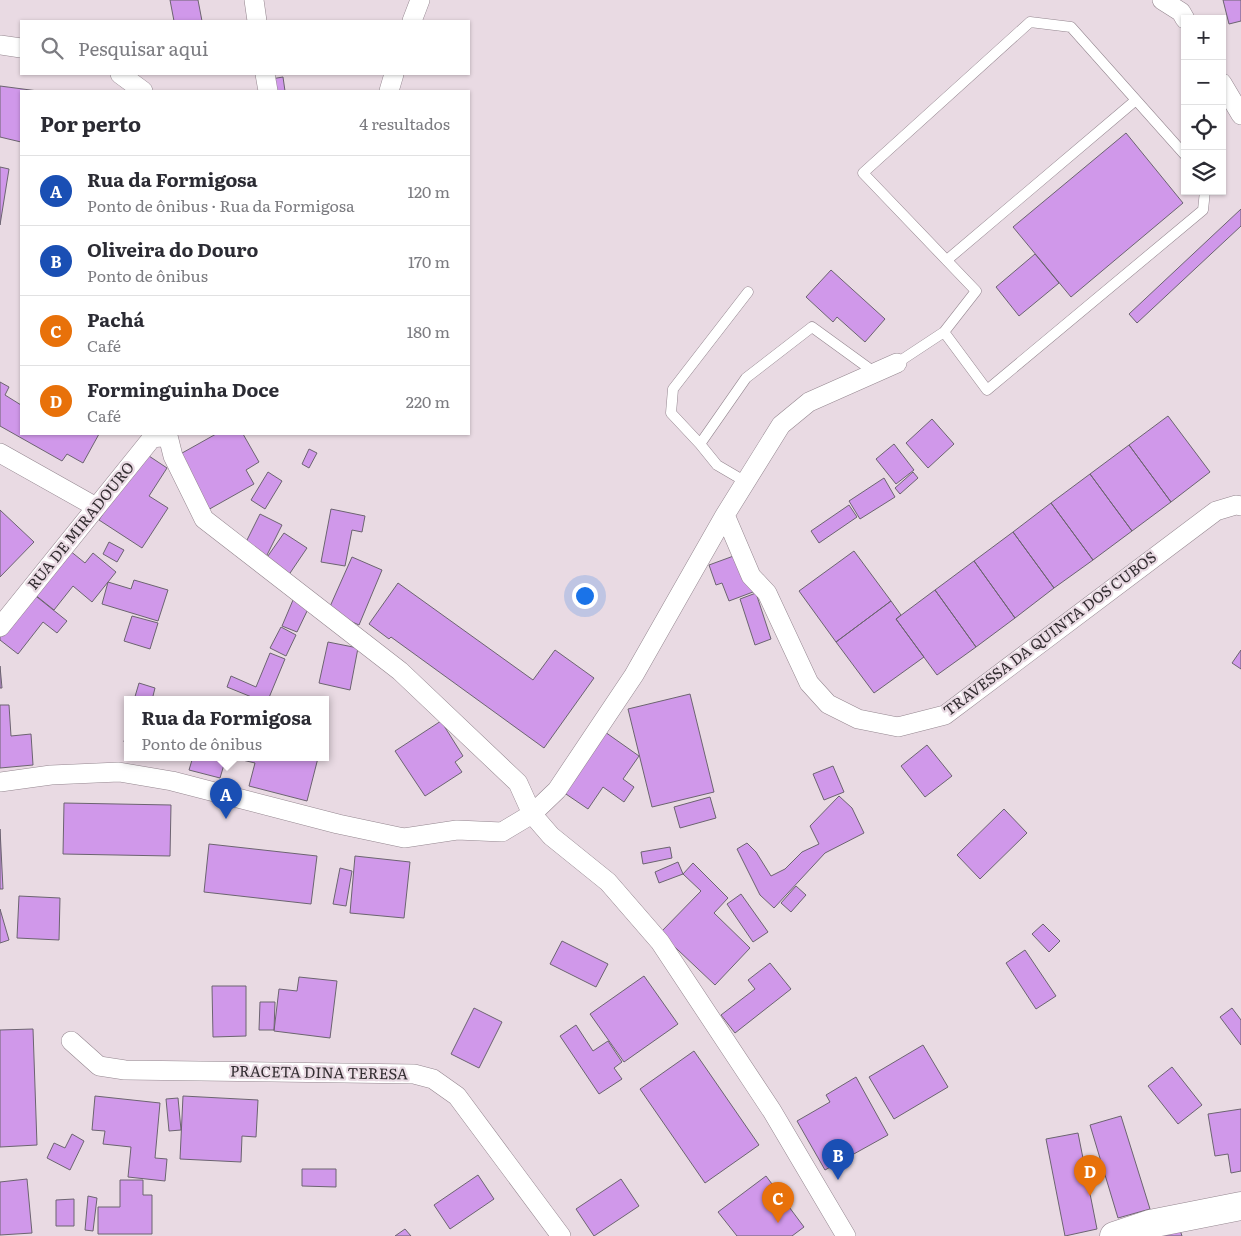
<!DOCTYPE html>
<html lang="pt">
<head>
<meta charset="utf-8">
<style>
	body { margin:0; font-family:Literata,serif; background:#f7f7f7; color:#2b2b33 }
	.controls { position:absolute; right:15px; top:15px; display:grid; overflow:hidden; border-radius:0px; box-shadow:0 1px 4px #0004 }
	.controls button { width:45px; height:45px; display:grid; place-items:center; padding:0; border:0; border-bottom:1px solid #e1e1e2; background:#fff; color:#2b2b33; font:25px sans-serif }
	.you { position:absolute; left:584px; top:595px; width:18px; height:18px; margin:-12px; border:4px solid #fff; border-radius:50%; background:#1a73e8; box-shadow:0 0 0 8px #1a73e833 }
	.badge { display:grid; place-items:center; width:32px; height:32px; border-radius:50%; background:#1d6473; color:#fff; font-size:16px; font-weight:700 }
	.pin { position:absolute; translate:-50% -41px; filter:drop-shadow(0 1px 2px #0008) }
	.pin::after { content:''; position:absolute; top:26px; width:18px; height:15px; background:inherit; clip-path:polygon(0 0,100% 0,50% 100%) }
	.popup { position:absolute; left:124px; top:696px; width:205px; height:65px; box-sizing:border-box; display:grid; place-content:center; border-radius:0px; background:#fff; filter:drop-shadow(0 1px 4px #0005); font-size:16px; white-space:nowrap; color:#7c7c81 }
	.popup b { font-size:19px; color:#2b2b33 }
	.popup::after { content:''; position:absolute; left:50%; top:100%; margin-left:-10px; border:10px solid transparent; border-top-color:#fff }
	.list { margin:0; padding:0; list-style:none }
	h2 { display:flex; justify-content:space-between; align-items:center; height:65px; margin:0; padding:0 20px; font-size:21px }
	h2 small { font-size:16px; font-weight:400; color:#7c7c81 }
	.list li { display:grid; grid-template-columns:32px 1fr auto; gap:15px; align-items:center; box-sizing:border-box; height:70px; padding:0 20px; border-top:1px solid #e1e1e2 }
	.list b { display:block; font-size:19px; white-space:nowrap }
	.list p { margin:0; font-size:16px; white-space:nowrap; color:#7c7c81 }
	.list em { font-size:16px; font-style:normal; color:#7c7c81 }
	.icon { flex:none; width:28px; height:28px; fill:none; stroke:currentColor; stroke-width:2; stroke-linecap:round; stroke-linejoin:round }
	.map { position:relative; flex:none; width:1241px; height:1236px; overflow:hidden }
	.search { position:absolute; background:#fff; box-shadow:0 1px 4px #0004; left:20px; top:20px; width:450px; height:55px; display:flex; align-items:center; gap:12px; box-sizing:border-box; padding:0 18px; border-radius:0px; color:#7c7c81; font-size:19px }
	.panel { position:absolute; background:#fff; box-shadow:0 1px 4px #0004; left:20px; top:90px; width:450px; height:345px; border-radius:0px }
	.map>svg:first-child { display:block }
	.building { fill:#d098ea; stroke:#6c6470 }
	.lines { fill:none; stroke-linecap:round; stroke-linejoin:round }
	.lane-casing { stroke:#94868f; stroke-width:11 }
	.street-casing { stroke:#94868f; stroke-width:20 }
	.secondary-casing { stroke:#94868f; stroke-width:29 }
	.lane { stroke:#fff; stroke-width:10 }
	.street { stroke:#fff; stroke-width:19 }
	.secondary { stroke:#fff; stroke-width:28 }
	.labels { text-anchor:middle; stroke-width:4.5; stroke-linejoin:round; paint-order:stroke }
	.street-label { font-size:15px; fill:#322c30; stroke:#e9dae3 }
</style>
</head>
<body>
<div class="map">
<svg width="1241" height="1236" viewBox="0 0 1241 1236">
	<rect width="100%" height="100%" fill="#e9dae3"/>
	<path class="building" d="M170,0H198L202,21H174Z
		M1223,0H1241V21L1229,24Z
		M283,77L285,91H273L271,79Z
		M0,86L38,91H21V142L0,137Z
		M1126,133L1183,203L1071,297L1013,227Z
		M0,167L9,169L0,225Z
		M1241,209V226L1137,323L1129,314Z
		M1035,254L1059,283L1019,316L996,287Z
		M831,270L885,319L865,342L837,317L833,322L806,297Z
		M0,382L9,387L5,395L21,405V434H99L83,463L67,454L62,461L0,426Z
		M1168,416L1210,472L1171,502L1129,445Z
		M932,419L954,444L928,468L906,443Z
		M216,434H243L259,462L246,470L254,484L206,511L175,457Z
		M894,444L914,470L896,484L876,459Z
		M1129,445L1171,502L1132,531L1090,474Z
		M309,449L317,453L309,468L302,464Z
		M143,452L167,468L149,496L168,508L142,548L99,520Z
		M268,472L282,481L265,509L251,500Z
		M913,472L918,478L900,494L895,488Z
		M1090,474L1132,531L1093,560L1051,503Z
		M884,478L895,497L860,519L849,501Z
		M1051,503L1093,560L1054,588L1013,532Z
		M849,505L857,517L819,543L811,531Z
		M331,509L365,516L362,532L352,530L345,566L321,562Z
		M0,510L34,542L0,577Z
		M260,514L282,525L266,557L244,546Z
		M1013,532L1054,588L1015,618L974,561Z
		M284,533L307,548L286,579L263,563Z
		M109,542L124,550L117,562L103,554Z
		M69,550L85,563L93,553L116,572L92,602L73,586L54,610L34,594Z
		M854,551L891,601L836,642L799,591Z
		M739,554L753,592L729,601L722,583L716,585L709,565Z
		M352,557L382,570L359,625L328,611Z
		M974,561L1015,618L976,647L935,590Z
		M134,580L168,590L158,621L102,604L108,582L131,589Z
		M398,583L533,680L555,650L594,678L544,748L391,637L389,639L369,624Z
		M935,590L976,647L937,675L896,619Z
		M32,593L67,621L57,633L43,622L18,654L0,640V634Z
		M756,593L771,639L755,645L740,599Z
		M293,600L309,607L297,632L282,626Z
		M891,601L901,615L896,619L924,657L874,693L836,642Z
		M132,616L158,623L150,649L124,641Z
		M281,627L296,635L286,656L270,648Z
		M328,642L358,648L350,690L319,683Z
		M1241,650V669L1232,663Z
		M270,653L285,659L268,700H259L227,687L231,676L256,687Z
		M0,666L2,688H0Z
		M139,683L155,688L152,700H134Z
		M690,694L714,792L652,807L628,709Z
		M0,705H9L11,736L31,734L33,765L0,768Z
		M441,721L463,756L455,762L462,772L425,796L395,751Z
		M127,728V743L124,742Z
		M605,732L639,756L623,779L634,787L624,802L603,787L588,809L563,792Z
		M927,745L952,776L925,797L901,766Z
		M185,758H226L220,778L189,770L192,760Z
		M234,758H318L307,801L249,786L255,763Z
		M833,766L844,792L824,800L813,774Z
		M839,796L852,808L864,833L825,853L774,908L760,895L737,849L747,843L756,852L771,876L785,869L802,852L819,844L810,826Z
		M710,797L716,818L680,828L674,807Z
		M64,803L171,805L170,856L63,854Z
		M1004,809L1027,833L980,879L957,855Z
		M0,829L3,889H0Z
		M209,844L317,856L311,904L204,892Z
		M670,847L672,858L643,864L641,852Z
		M355,856L410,862L404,918L350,913Z
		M678,862L683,874L659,883L655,872Z
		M693,863L728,898L714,913L750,948L715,985L660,933L701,891L683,874Z
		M340,868L352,871L346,906L333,904Z
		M796,886L806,895L791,912L781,903Z
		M741,894L768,932L753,942L727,904Z
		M19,896L60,898L59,940L17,938Z
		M0,909L9,940L0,943Z
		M1043,924L1060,941L1049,952L1032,934Z
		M562,941L608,964L596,987L550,964Z
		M1025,950L1056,996L1036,1009L1006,963Z
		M770,963L791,989L735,1033L721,1015L755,989L748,980Z
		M644,976L678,1024L624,1062L590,1014Z
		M299,977L337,981L330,1038L274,1031L279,989L297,991Z
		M212,986H246V1036L213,1037Z
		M260,1002H275L274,1030H259Z
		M474,1008L502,1022L479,1068L451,1054Z
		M1232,1008L1241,1020V1045L1220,1017Z
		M576,1025L593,1051L608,1041L622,1062L614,1068L622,1079L599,1094L560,1036Z
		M33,1029L37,1145L0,1147V1030Z
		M923,1045L948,1087L894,1119L869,1077Z
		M694,1051L759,1145L705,1183L640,1089Z
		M1172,1067L1202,1105L1178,1124L1148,1086Z
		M856,1077L888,1135L825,1170L797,1121L830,1102L826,1095Z
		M95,1096L160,1103L155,1158L167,1159L165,1181L128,1177L131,1147L103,1144L105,1131L92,1130Z
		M183,1096L258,1100L256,1137L242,1136L241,1162L180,1159Z
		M178,1098L181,1130L169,1131L166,1099Z
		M1241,1109V1171L1231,1173L1228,1154L1215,1156L1208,1114Z
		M1121,1116L1150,1209L1118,1218L1090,1125Z
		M1078,1133L1097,1229L1065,1236L1046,1139Z
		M72,1134L84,1141L70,1170L47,1158L54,1143L65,1148Z
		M302,1169H336V1187L302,1186Z
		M478,1175L494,1199L450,1229L434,1205Z
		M766,1176L804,1227L792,1236H737L718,1212Z
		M27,1179L32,1233L0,1235V1182Z
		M621,1179L639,1206L594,1236L576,1209Z
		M120,1180H143V1195H152V1234H98V1207H120Z
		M88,1196L97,1198L93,1231L85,1230Z
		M74,1199V1226H56V1200Z
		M1179,1227L1182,1236H1150Z
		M405,1229L411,1236H395Z"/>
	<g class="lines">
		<g class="lane-casing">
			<path id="lane" d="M947,260L1136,100
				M944,332L987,390L1203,210L1205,191
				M897,363L944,332L976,291L863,173L1030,22L1071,27L1185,155
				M700,444L671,413L673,389L748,292
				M746,482L717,465L700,444L746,378L812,327L874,372"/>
		</g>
		<g class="street-casing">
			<path id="street" d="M254,0L257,21
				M1162,0L1181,12L1185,19
				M412,21L420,0
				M0,45L21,48
				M120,74L143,91
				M265,74L268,91
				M1222,83L1241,115
				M389,91L394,74
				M168,436L173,456L204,519L400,671L518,783L532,814L551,836L608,882L660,942L772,1111L846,1236
				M0,453L96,507
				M725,515L751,576L767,593L809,683L828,704L858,719L898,727L945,715L1216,511L1236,505L1241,506
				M0,627L152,438L168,436
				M0,782L51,775L119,772L172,781L338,824L404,838L457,830L502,832L532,814L557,790L634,675L725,515L781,425L809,402L897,363
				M71,1041L99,1066L125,1070L414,1074L433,1079L457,1096L561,1236"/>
		</g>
		<g class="secondary-casing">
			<path id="secondary" d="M1114,1236L1150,1224L1241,1206"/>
		</g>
		<use href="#lane" class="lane"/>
		<use href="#street" class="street"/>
		<use href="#secondary" class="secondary"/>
	</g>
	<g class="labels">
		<g class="street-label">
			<text transform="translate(81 526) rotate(-51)" y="5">RUA DE MIRADOURO</text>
			<text transform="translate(1050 634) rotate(-37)" y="5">TRAVESSA DA QUINTA DOS CUBOS</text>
			<text transform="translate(319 1073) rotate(1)" y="5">PRACETA DINA TERESA</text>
		</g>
	</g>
</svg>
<div class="controls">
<button>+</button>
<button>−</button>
<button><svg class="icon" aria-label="locate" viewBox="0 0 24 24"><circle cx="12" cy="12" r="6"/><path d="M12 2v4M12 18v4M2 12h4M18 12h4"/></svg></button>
<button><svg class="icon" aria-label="layers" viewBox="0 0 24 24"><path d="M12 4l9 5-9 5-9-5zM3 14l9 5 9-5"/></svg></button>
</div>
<div class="you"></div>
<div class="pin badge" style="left:226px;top:819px;background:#1a4fb4">A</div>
<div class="popup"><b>Rua da Formigosa</b>Ponto de ônibus</div>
<div class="pin badge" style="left:838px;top:1180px;background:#1a4fb4">B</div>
<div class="pin badge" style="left:778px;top:1223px;background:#e8710a">C</div>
<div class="pin badge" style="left:1090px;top:1196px;background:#e8710a">D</div>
<div class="search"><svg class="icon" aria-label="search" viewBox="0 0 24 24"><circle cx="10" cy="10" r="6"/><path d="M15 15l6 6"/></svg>Pesquisar aqui</div>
<section class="panel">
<h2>Por perto<small>4 resultados</small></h2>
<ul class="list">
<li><span class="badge" style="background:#1a4fb4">A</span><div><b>Rua da Formigosa</b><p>Ponto de ônibus · Rua da Formigosa</p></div><em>120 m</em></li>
<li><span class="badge" style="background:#1a4fb4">B</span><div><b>Oliveira do Douro</b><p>Ponto de ônibus</p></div><em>170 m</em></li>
<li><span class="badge" style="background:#e8710a">C</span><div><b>Pachá</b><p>Café</p></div><em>180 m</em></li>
<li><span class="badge" style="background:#e8710a">D</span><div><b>Forminguinha Doce</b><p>Café</p></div><em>220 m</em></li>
</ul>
</section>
</div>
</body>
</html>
